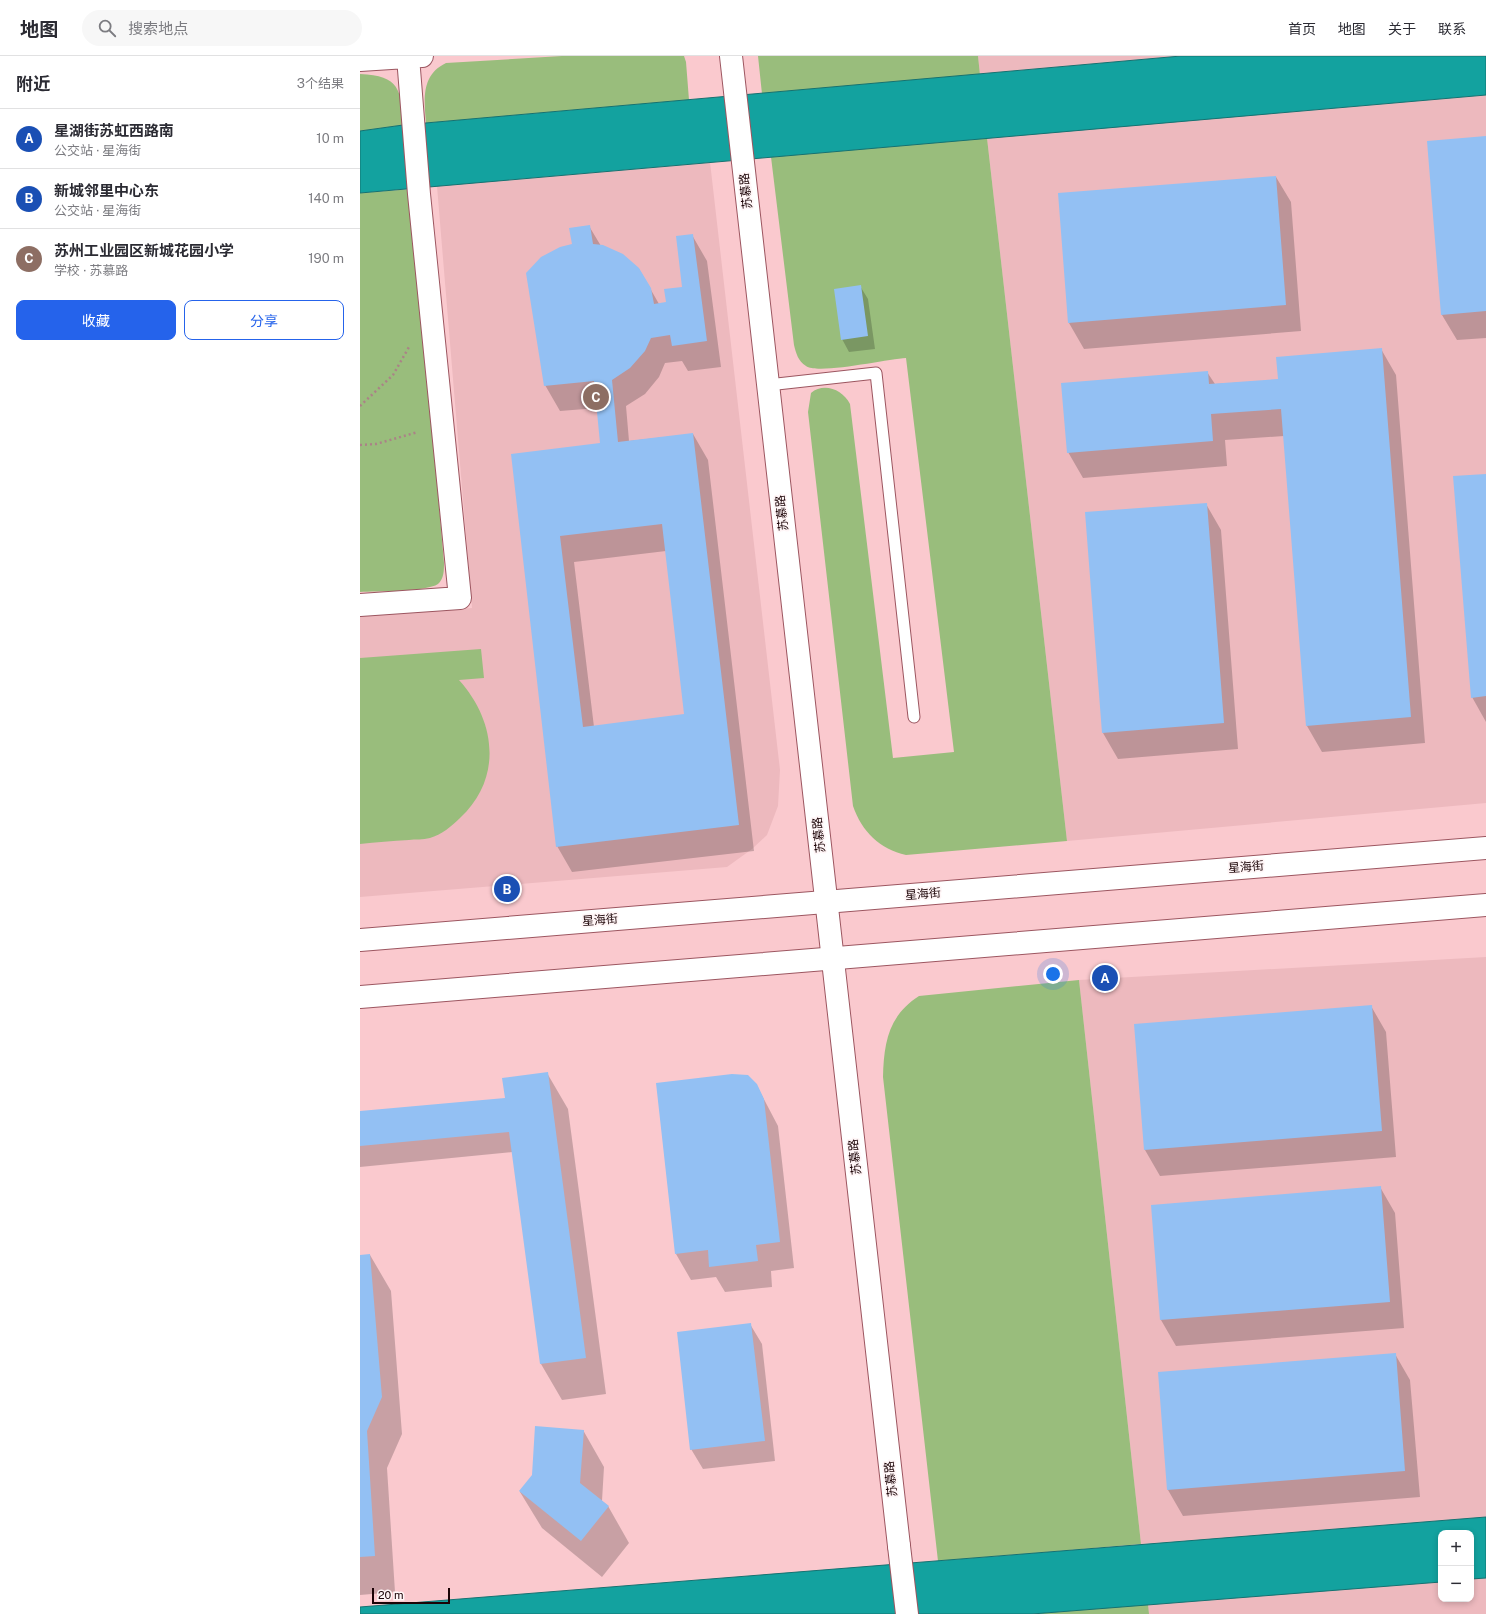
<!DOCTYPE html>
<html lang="zh">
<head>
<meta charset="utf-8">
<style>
	body { margin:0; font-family:"Public Sans","Noto Sans SC",sans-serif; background:#f7f7f7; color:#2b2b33 }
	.controls { position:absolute; right:12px; bottom:12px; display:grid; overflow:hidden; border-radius:8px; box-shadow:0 2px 6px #0003 }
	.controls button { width:36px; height:36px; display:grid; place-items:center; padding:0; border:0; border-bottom:1px solid #e1e1e2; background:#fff; color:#2b2b33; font:20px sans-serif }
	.scale { position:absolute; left:12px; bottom:10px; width:78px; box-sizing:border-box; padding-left:4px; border:2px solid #1b0306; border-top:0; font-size:11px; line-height:14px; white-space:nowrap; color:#1b0306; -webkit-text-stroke:3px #fff6f7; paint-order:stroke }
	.you { position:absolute; left:693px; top:918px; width:14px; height:14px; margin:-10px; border:3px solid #fff; border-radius:50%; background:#1a73e8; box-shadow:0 0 0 6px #1a73e833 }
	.badge { display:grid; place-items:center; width:26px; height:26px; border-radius:50%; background:#2563eb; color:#fff; font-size:13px; font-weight:700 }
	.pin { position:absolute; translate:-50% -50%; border:2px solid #fff; box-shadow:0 1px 4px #0006 }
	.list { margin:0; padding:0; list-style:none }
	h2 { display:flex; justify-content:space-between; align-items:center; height:52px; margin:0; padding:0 16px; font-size:17px }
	h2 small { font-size:13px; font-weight:400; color:#7c7c81 }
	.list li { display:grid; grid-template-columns:26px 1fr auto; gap:12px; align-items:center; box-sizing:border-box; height:60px; padding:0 16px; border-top:1px solid #e1e1e2 }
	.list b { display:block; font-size:15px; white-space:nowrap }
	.list p { margin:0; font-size:13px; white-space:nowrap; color:#7c7c81 }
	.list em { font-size:13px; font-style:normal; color:#7c7c81 }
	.actions { display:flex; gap:8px; padding:12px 16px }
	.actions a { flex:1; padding:9px 0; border:1px solid #2563eb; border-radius:8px; text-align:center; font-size:14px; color:#2563eb }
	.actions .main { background:#2563eb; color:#fff }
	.icon { flex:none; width:22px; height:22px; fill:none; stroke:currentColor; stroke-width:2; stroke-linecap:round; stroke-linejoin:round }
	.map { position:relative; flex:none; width:1126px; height:1558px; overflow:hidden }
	header { display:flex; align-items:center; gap:24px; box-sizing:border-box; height:56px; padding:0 20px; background:#fff; border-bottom:1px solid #e1e1e2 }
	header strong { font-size:19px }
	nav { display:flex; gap:22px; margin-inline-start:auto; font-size:14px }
	.search { width:280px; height:36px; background:#f7f7f7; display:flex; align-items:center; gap:10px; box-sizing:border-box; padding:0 14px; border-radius:22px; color:#7c7c81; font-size:15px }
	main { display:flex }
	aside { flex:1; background:#fff }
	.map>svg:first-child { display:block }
	.built { fill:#edb9be }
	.green { fill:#99bd7c }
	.water { fill:#13a29f; stroke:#157271 }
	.shadow { fill:#0003; fill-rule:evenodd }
	.building { fill:#93c0f3; fill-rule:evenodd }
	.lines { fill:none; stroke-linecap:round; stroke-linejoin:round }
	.service-casing { stroke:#9c5660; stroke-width:13 }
	.minor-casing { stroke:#9c5660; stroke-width:24 }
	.tertiary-casing { stroke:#9c5660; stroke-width:24 }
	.secondary-casing { stroke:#9c5660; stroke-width:24 }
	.primary-casing { stroke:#9c5660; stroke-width:24 }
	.path { stroke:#ab8287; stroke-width:2.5; stroke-dasharray:2 3; stroke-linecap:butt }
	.service { stroke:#fff; stroke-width:11 }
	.minor { stroke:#fff; stroke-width:22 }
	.tertiary { stroke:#fff; stroke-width:22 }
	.secondary { stroke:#fff; stroke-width:22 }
	.primary { stroke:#fff; stroke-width:22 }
	.labels { text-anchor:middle; stroke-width:3.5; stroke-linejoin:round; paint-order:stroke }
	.street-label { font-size:12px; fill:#1b0306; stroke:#fff6f7 }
</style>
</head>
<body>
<header>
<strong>地图</strong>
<div class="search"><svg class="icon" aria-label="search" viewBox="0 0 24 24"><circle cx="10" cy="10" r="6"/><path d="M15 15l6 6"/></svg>搜索地点</div>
<nav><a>首页</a><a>地图</a><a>关于</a><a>联系</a></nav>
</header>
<main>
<aside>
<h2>附近<small>3个结果</small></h2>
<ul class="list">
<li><span class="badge" style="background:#1a4fb4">A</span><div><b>星湖街苏虹西路南</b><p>公交站 · 星海街</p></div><em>10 m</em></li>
<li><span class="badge" style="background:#1a4fb4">B</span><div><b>新城邻里中心东</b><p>公交站 · 星海街</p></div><em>140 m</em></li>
<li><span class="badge" style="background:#8d6e63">C</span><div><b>苏州工业园区新城花园小学</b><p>学校 · 苏慕路</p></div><em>190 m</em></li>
</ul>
<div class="actions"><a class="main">收藏</a><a>分享</a></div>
</aside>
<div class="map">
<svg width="1126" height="1558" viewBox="0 0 1126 1558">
	<rect width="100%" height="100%" fill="#fac9ce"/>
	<path class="built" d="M618,0H821L620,19Z
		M1126,39V747L707,785L627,82Z
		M350,106L420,714L418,750L407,779L392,793L367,811L0,841V559L112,552L77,130Z
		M1126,901V1461L781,1488L719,924Z
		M1126,1522V1558H789L788,1548L1081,1526V1543H1111V1523Z"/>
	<path class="green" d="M202,0H324L326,6L329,44L66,67C64,43 61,19 86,7Z
		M398,0H618L620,19L402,38Z
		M0,18C40,20 41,33 43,69L0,75Z
		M627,82L707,785L546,799C520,793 502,776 493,750L448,356L451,337C464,326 483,334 490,348L533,702L594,696L546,302C527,303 458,319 446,310C438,305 436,297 434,289L411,101Z
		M52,133L84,507C84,514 84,523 78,528C66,536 16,535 0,536V137Z
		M121,593L124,622L99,624C136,665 143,722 100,762C92,770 81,779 70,782C63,784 55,783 49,784C32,785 16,786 0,788V602Z
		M719,924L781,1488L578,1505L523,1021C524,987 528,960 559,940Z
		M788,1548L789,1558H672Z"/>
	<path class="water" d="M821,0H1126V39L0,137V75L43,69Z
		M1126,1461V1522L1111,1523V1477H1081V1526L672,1558H0V1551Z"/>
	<path class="shadow" d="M1126,81V282L1097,284L1082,259Z
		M916,121L931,146L941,275L724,293L709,267Z
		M229,170L241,190L279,213L299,248L307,247L323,232L332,179L347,205L361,311L328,315L322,305L305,307L299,321L285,338L266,350L269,385L333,378L348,404L394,795L212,816L197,790L152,399L241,388L238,352L200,355L185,329L213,189ZM306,495L326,659L234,671L214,506Z
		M500,230L508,243L515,293L489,296L482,283Z
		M1021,293L1036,319L1065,687L962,696L947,670L924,380L865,384L867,410L723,422L708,396L847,316L855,328L919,324Z
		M1126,419V666L1112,641Z
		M846,448L861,474L878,693L758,703L743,677Z
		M1011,950L1026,976L1036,1101L800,1120L785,1094L775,969Z
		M187,1017L208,1053L246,1338L202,1344L181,1308L153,1096L0,1111V1056L146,1043Z
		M396,1028L418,1070L434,1212L411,1215L412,1231L365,1236L356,1221L331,1224L316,1198Z
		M1020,1131L1035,1157L1044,1272L816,1290L801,1264L792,1150Z
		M10,1199L31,1235L42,1378L27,1412L35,1536L0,1539V1200Z
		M390,1268L402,1288L415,1405L343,1413L331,1393Z
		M1035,1298L1050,1324L1060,1441L823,1460L808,1434L799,1317Z
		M223,1374L244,1411L242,1445L248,1450L269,1487L242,1521L182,1472L160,1436Z"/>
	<path class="building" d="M1126,80V255L1081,259L1067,85Z
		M916,120L926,249L708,267L698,137Z
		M230,169L233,188L243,189L263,198L279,212L291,232L294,248L306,246L304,233L322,231L316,180L333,178L347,285L312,290L310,279L291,282L285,295L270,312L252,324L258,386L333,377L379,769L196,791L151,398L240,387L234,325L184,330L166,217L181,201L200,191L212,188L209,172ZM302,468L324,658L223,671L200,480Z
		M501,229L508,280L481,284L474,233Z
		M1022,292L1051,661L946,670L921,353L851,358L853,385L707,397L701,327L848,315L849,328L918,323L916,301Z
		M1126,418V640L1111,642L1093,420Z
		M847,447L864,667L742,677L725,456Z
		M1012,949L1022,1075L784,1094L774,968Z
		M188,1016L226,1302L180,1308L149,1076L0,1090V1055L145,1042L142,1022Z
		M372,1018L388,1019L397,1028L404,1043L420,1186L396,1189L398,1205L349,1211L348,1194L315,1198L296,1027Z
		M1021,1130L1030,1246L800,1264L791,1149Z
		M10,1198L22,1341L7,1375L15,1500L0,1501V1199Z
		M391,1267L405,1385L330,1394L317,1276Z
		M1036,1297L1045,1415L807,1434L798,1316Z
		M175,1370L224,1374L220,1427L249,1450L221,1485L159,1435L172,1419Z"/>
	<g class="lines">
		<g class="service-casing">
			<path id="service" d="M408,329L516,317L554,661"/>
		</g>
		<g class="minor-casing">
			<path id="minor" d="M0,4L62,0
				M0,549L100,542L59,138L48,1"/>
		</g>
		<g class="tertiary-casing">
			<path id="tertiary" d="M539,1490L547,1558"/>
		</g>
		<g class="secondary-casing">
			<path id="secondary" d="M371,0L539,1490"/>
		</g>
		<g class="primary-casing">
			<path id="primary" d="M0,884L1126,792
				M0,941L1126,849"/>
		</g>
		<path class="path" d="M0,350L33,319L49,291
			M0,389L16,388L58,376"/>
		<use href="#service" class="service"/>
		<use href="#minor" class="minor"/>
		<use href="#tertiary" class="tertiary"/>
		<use href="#secondary" class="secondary"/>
		<use href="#primary" class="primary"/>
	</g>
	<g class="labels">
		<g class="street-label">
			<text transform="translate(386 135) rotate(-96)" y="4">苏慕路</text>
			<text transform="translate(422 457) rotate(-96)" y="4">苏慕路</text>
			<text transform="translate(459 779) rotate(-96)" y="4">苏慕路</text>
			<text transform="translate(886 811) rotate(-5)" y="4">星海街</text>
			<text transform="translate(563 838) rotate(-5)" y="4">星海街</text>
			<text transform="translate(240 864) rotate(-5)" y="4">星海街</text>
			<text transform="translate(495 1101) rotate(-96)" y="4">苏慕路</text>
			<text transform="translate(531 1423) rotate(-96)" y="4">苏慕路</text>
		</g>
	</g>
</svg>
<div class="controls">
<button>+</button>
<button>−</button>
</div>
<div class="scale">20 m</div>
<div class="you"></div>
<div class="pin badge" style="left:745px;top:922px;background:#1a4fb4">A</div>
<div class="pin badge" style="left:147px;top:833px;background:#1a4fb4">B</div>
<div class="pin badge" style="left:236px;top:341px;background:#8d6e63">C</div>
</div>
</main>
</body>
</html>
